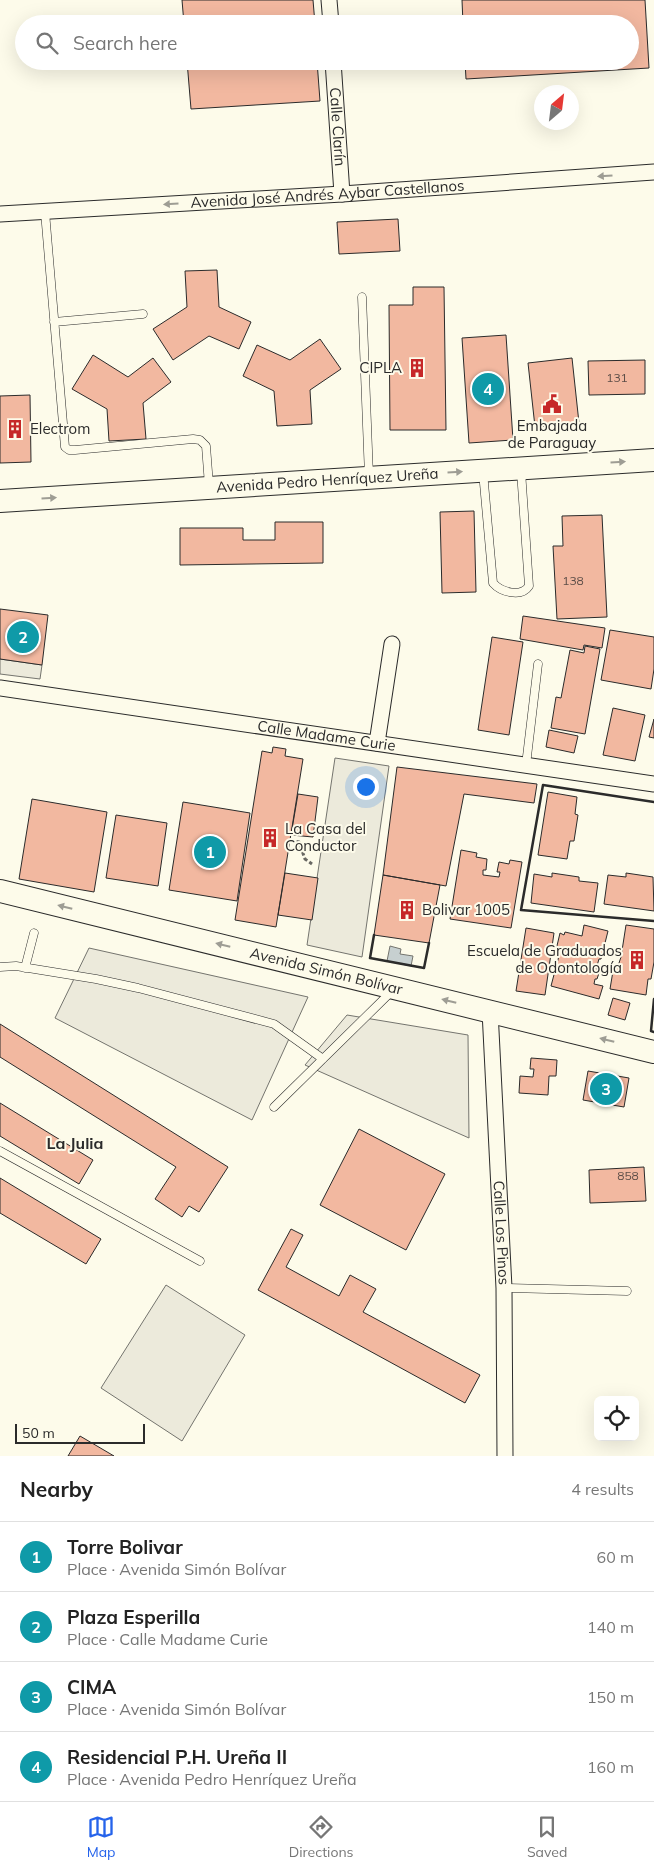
<!DOCTYPE html>
<html lang="en">
<head>
<meta charset="utf-8">
<style>
	body { margin:0; font-family:Mulish,sans-serif; background:#f6f6f6; color:#222 }
	.controls { position:absolute; right:15px; bottom:15px; display:grid; overflow:hidden; border-radius:8px; box-shadow:0 5px 20px #0002 }
	.controls button { width:45px; height:45px; display:grid; place-items:center; padding:0; border:0; border-bottom:1px solid #e0e0e0; background:#fff; color:#222; font:25px sans-serif }
	.compass { position:absolute; left:534px; top:85px; width:45px; height:45px; border-radius:50%; background:#fff; box-shadow:0 5px 20px #0002; rotate:28deg }
	.scale { position:absolute; left:15px; bottom:12px; width:130px; box-sizing:border-box; padding-left:5px; border:2px solid #2b2b2b; border-top:0; font-size:14px; line-height:18px; white-space:nowrap; color:#2b2b2b; -webkit-text-stroke:4px #fdfbea; paint-order:stroke }
	.you { position:absolute; left:365px; top:786px; width:18px; height:18px; margin:-12px; border:4px solid #fff; border-radius:50%; background:#1a73e8; box-shadow:0 0 0 8px #1a73e833 }
	.badge { display:grid; place-items:center; width:32px; height:32px; border-radius:50%; background:#2563eb; color:#fff; font-size:16px; font-weight:700 }
	.pin { position:absolute; translate:-50% -50%; border:2px solid #fff; box-shadow:0 1px 5px #0006 }
	.list { margin:0; padding:0; list-style:none }
	h2 { display:flex; justify-content:space-between; align-items:center; height:65px; margin:0; padding:0 20px; font-size:21px }
	h2 small { font-size:16px; font-weight:400; color:#767676 }
	.list li { display:grid; grid-template-columns:32px 1fr auto; gap:15px; align-items:center; box-sizing:border-box; height:70px; padding:0 20px; border-top:1px solid #e0e0e0 }
	.list b { display:block; font-size:19px; white-space:nowrap }
	.list p { margin:0; font-size:16px; white-space:nowrap; color:#767676 }
	.list em { font-size:16px; font-style:normal; color:#767676 }
	.icon { flex:none; width:28px; height:28px; fill:none; stroke:currentColor; stroke-width:2; stroke-linecap:round; stroke-linejoin:round }
	.map { position:relative; flex:none; width:654px; height:1456px; overflow:hidden }
	.search { position:absolute; background:#fff; box-shadow:0 5px 20px #0002; left:15px; right:15px; top:15px; height:55px; display:flex; align-items:center; gap:12px; box-sizing:border-box; padding:0 18px; border-radius:28px; color:#767676; font-size:19px }
	.sheet { height:345px; background:#fff }
	nav { display:flex; justify-content:space-around; align-items:center; box-sizing:border-box; height:70px; border-top:1px solid #e0e0e0; background:#fff; font-size:14px; color:#767676 }
	nav a { display:grid; justify-items:center; gap:2px }
	nav .on { color:#2563eb }
	.map>svg:first-child { display:block }
	.parking { fill:#eceadb; stroke:#74746e }
	.water { fill:#c7d0d0; stroke:#74746e }
	.building { fill:#f2b8a0; stroke:#2b2b2b }
	.lines { fill:none; stroke-linecap:round; stroke-linejoin:round }
	.lane-casing { stroke:#2b2b2b; stroke-width:9 }
	.street-casing { stroke:#2b2b2b; stroke-width:17 }
	.secondary-casing { stroke:#2b2b2b; stroke-width:24 }
	.path { stroke:#6a6964; stroke-width:3; stroke-dasharray:4 2.5; stroke-linecap:butt }
	.lane { stroke:#fdfbea; stroke-width:8 }
	.street { stroke:#fdfbea; stroke-width:15 }
	.secondary { stroke:#fdfbea; stroke-width:22 }
	.wall { stroke:#2b2b2b; stroke-width:2.5 }
	.oneway { fill:#9e9d94 }
	.labels { text-anchor:middle; stroke-width:4; stroke-linejoin:round; paint-order:stroke }
	.number-label { font-size:12px; fill:#5d4e48 }
	.street-label { font-size:15px; fill:#2b2b2b; stroke:#fdfbea }
	.poi-label { font-size:15px; fill:#2b2b2b; stroke:#fdfbea; text-anchor:start }
	.neighbourhood-label { font-size:16px; font-weight:bold; fill:#2b2b2b; stroke:#fdfbea }
</style>
</head>
<body>
<div class="map">
<svg width="654" height="1456" viewBox="0 0 654 1456">
	<rect width="100%" height="100%" fill="#fdfbea"/>
	<path class="parking" d="M0,659L42,665L40,679L0,674Z
		M335,758L389,766L362,957L307,945Z
		M89,948L308,997L252,1120L55,1018Z
		M347,1015L468,1035L469,1138L305,1065Z
		M166,1285L245,1335L182,1441L101,1388Z"/>
	<path class="water" d="M390,946L401,949L400,954L413,956L411,966L387,961Z"/>
	<path class="building" d="M182,0H313L315,24H184Z
		M462,0H645L649,68L466,79L465,61H630V24H463Z
		M187,61H317L320,101L191,109Z
		M398,219L400,251L339,254L337,222Z
		M217,270L219,307L251,322L239,349L209,336L173,360L153,329L187,307L185,271Z
		M413,287H444L446,430H390L389,305H413Z
		M506,335L513,440L469,443L462,338Z
		M320,339L341,369L310,390L312,424L277,426L274,391L243,376L257,345L290,360Z
		M93,355L128,377L153,358L171,382L143,403L146,439L109,441L107,409L72,389Z
		M572,358L579,423L535,427L528,363Z
		M645,360V394L589,395L588,361Z
		M30,395L31,462L0,463V396Z
		M474,511L476,592L442,593L440,512Z
		M602,515L607,617L557,619L553,546H563L562,516Z
		M275,522H323V563L180,565V528H243V540H275Z
		M0,609L48,615L42,665L0,659Z
		M523,616L605,628L602,648L584,645L583,650L520,639Z
		M610,630L654,637V669L651,689L601,680Z
		M492,637L523,642L509,735L478,730Z
		M585,646L600,649L585,734L551,728L556,697L561,698L570,650L584,653Z
		M613,708L645,715L635,761L603,755Z
		M654,719V738L649,737Z
		M549,730L578,736L574,753L546,747Z
		M273,747L286,749L285,756L303,759L276,927L235,920L262,751L272,753Z
		M397,767L537,784L534,803L464,794L446,886L383,875Z
		M548,792L577,797L575,814L578,815L574,841H570L567,859L538,855Z
		M298,794L318,797L313,837L291,835Z
		M32,799L107,812L94,892L19,879Z
		M183,802L250,813L237,901L169,890Z
		M116,815L167,823L158,886L106,878Z
		M461,850L477,853L476,857L487,859L486,870H483V875L499,877L500,872H497L499,862L509,864L510,860L522,862L511,928L450,919Z
		M285,873L318,878L312,920L278,915Z
		M552,873L579,877V881L598,883L594,912L531,903L534,874L552,877Z
		M626,873L653,877L654,911L604,904L608,875L626,877Z
		M383,875L440,885L429,943L374,935Z
		M584,925L608,931L601,959H599L596,969L600,970L597,979H595L594,984L603,986L599,999L551,986L560,952L556,950L560,933L564,935L565,932L582,936Z
		M626,925L654,929V962L651,979H648L646,995L610,989L614,965L618,966L621,957Z
		M526,928L554,933L545,995L516,991Z
		M613,998L630,1003L625,1020L608,1015Z
		M0,1024L228,1167L199,1212L189,1206L182,1217L155,1199L176,1167L0,1057Z
		M531,1058L557,1060L556,1076H549L548,1095L519,1093L520,1076L533,1077L534,1069H530Z
		M588,1071L629,1078L624,1107L583,1100Z
		M0,1103L93,1160L79,1184L0,1136Z
		M359,1129L445,1174L406,1250L320,1205Z
		M644,1167L646,1201L590,1203L589,1170Z
		M0,1178L101,1239L86,1264L0,1213Z
		M291,1229L303,1235L286,1267L339,1296L350,1275L376,1289L363,1312L480,1375L465,1403L258,1290Z
		M80,1436L114,1456H68Z"/>
	<g class="lines">
		<g class="lane-casing">
			<path id="lane" d="M334,66L363,63
				M45,212L65,447L69,450H75L193,439L200,440L206,446L209,485
				M362,297L369,476
				M54,322L143,314
				M483,472L493,583C501,592 521,598 529,586L521,471
				M526,765L538,664
				M0,967L16,966L96,979L138,988L274,1024L323,1059
				M25,968L34,933
				M274,1107L392,991
				M0,1151L200,1261
				M504,1288L627,1291"/>
		</g>
		<g class="street-casing">
			<g id="street">
				<path d="M329,0L331,24"/>
				<path id="s1" d="M333,61L342,194"/>
				<path id="s2" d="M0,214L342,194L654,172"/>
				<path id="s3" d="M0,688L654,784"/>
				<path d="M377,743L392,644"/>
				<path id="s4" d="M490,1011L504,1288L505,1456"/>
			</g>
		</g>
		<g class="secondary-casing">
			<g id="secondary">
				<path id="s5" d="M0,501L654,460"/>
				<path id="s6" d="M0,891L654,1052"/>
			</g>
		</g>
		<path class="path" d="M290,840L299,842L305,859L312,864"/>
		<use href="#lane" class="lane"/>
		<use href="#street" class="street"/>
		<use href="#secondary" class="secondary"/>
		<path class="wall" d="M654,802L543,785L521,910L654,921
			M374,935L370,958L424,968L429,943
			M654,999L651,1031L654,1032"/>
	</g>
	<defs><path id="oneway-solid" d="M-6-.8H1V-3.2L6.5 0L1 3.2V.8H-6Z" transform="scale(1.25)"/></defs>
	<g class="oneway">
		<use href="#oneway-solid" transform="translate(605 176) rotate(176)"/>
		<use href="#oneway-solid" transform="translate(171 204) rotate(177)"/>
		<use href="#oneway-solid" transform="translate(618 462) rotate(-4)"/>
		<use href="#oneway-solid" transform="translate(455 472) rotate(-4)"/>
		<use href="#oneway-solid" transform="translate(49 498) rotate(-4)"/>
		<use href="#oneway-solid" transform="translate(65 907) rotate(-166)"/>
		<use href="#oneway-solid" transform="translate(223 945) rotate(-166)"/>
		<use href="#oneway-solid" transform="translate(449 1001) rotate(-166)"/>
		<use href="#oneway-solid" transform="translate(607 1040) rotate(-166)"/>
	</g>
	<defs>
		<g id="building-bare" transform="scale(1.5)"><path d="M-4-6H4V6H1V3H-1V6H-4ZM-2.5-4.3h1.7v1.8h-1.7ZM.8-4.3h1.7v1.8H.8ZM-2.5-1h1.7V.8h-1.7ZM.8-1h1.7V.8H.8Z" fill="#c62828" stroke="#fdfbea" stroke-width="2.5" paint-order="stroke"/></g>
		<g id="civic-bare" transform="scale(1.5)"><path d="M-.6-6.5H3V-4.5H.6V-3L4-1V1h2V6H-6V1h2V-1L-.6-3ZM-1.2 2.5V6h2.4V2.5Z" fill="#c62828" stroke="#fdfbea" stroke-width="2.5" paint-order="stroke"/></g>
	</defs>
	<g fill-rule="evenodd">
		<use href="#building-bare" x="417" y="368"/>
		<use href="#civic-bare" x="552" y="404"/>
		<use href="#building-bare" x="15" y="429"/>
		<use href="#building-bare" x="270" y="838"/>
		<use href="#building-bare" x="407" y="910"/>
		<use href="#building-bare" x="637" y="960"/>
	</g>
	<g class="labels">
		<g class="number-label">
			<text x="617" y="382">131</text>
			<text x="573" y="585">138</text>
			<text x="628" y="1180">858</text>
		</g>
		<g class="street-label">
			<text dy="5" stroke="none"><textPath href="#s1" startOffset="66">Calle Clarín</textPath></text>
			<text dy="5" stroke="none"><textPath href="#s2" startOffset="328">Avenida José Andrés Aybar Castellanos</textPath></text>
			<text dy="5" stroke="none"><textPath href="#s5" startOffset="328">Avenida Pedro Henríquez Ureña</textPath></text>
			<text dy="5" stroke="none"><textPath href="#s3" startOffset="330">Calle Madame Curie</textPath></text>
			<text dy="5" stroke="none"><textPath href="#s6" startOffset="336">Avenida Simón Bolívar</textPath></text>
			<text dy="5" stroke="none"><textPath href="#s4" startOffset="222">Calle Los Pinos</textPath></text>
		</g>
		<g class="poi-label">
			<text x="402" y="373" text-anchor="end">CIPLA</text>
			<text x="552" y="431" text-anchor="middle">Embajada<tspan x="552" dy="17">de Paraguay</tspan></text>
			<text x="30" y="434">Electrom</text>
			<text x="285" y="834">La Casa del<tspan x="285" dy="17">Conductor</tspan></text>
			<text x="422" y="915">Bolivar 1005</text>
			<text x="622" y="956" text-anchor="end">Escuela de Graduados<tspan x="622" dy="17">de Odontología</tspan></text>
		</g>
		<g class="neighbourhood-label">
			<text x="75" y="1149">La Julia</text>
		</g>
	</g>
</svg>
<div class="controls">
<button><svg class="icon" aria-label="locate" viewBox="0 0 24 24"><circle cx="12" cy="12" r="6"/><path d="M12 2v4M12 18v4M2 12h4M18 12h4"/></svg></button>
</div>
<svg class="compass" viewBox="-18 -18 36 36"><path d="M0-13l5 13h-10z" fill="#e53935"/><path d="M0 13l5-13h-10z" fill="#767676"/></svg>
<div class="scale">50 m</div>
<div class="you"></div>
<div class="pin badge" style="left:210px;top:852px;background:#0f9aa8">1</div>
<div class="pin badge" style="left:23px;top:637px;background:#0f9aa8">2</div>
<div class="pin badge" style="left:606px;top:1089px;background:#0f9aa8">3</div>
<div class="pin badge" style="left:488px;top:389px;background:#0f9aa8">4</div>
<div class="search"><svg class="icon" aria-label="search" viewBox="0 0 24 24"><circle cx="10" cy="10" r="6"/><path d="M15 15l6 6"/></svg>Search here</div>
</div>
<section class="sheet">
<h2>Nearby<small>4 results</small></h2>
<ul class="list">
<li><span class="badge" style="background:#0f9aa8">1</span><div><b>Torre Bolivar</b><p>Place · Avenida Simón Bolívar</p></div><em>60 m</em></li>
<li><span class="badge" style="background:#0f9aa8">2</span><div><b>Plaza Esperilla</b><p>Place · Calle Madame Curie</p></div><em>140 m</em></li>
<li><span class="badge" style="background:#0f9aa8">3</span><div><b>CIMA</b><p>Place · Avenida Simón Bolívar</p></div><em>150 m</em></li>
<li><span class="badge" style="background:#0f9aa8">4</span><div><b>Residencial P.H. Ureña II</b><p>Place · Avenida Pedro Henríquez Ureña</p></div><em>160 m</em></li>
</ul>
</section>
<nav>
<a class="on"><svg class="icon" aria-label="map" viewBox="0 0 24 24"><path d="M3 6l6-2 6 2 6-2v14l-6 2-6-2-6 2zM9 4v14M15 6v14"/></svg>Map</a>
<a><svg class="icon" aria-label="directions" viewBox="0 0 24 24"><path d="M12 3l9 9-9 9-9-9zM9 14v-3h6M13 9l2 2-2 2"/></svg>Directions</a>
<a><svg class="icon" aria-label="saved" viewBox="0 0 24 24"><path d="M7 4h10v16l-5-4-5 4z"/></svg>Saved</a>
</nav>
</body>
</html>
